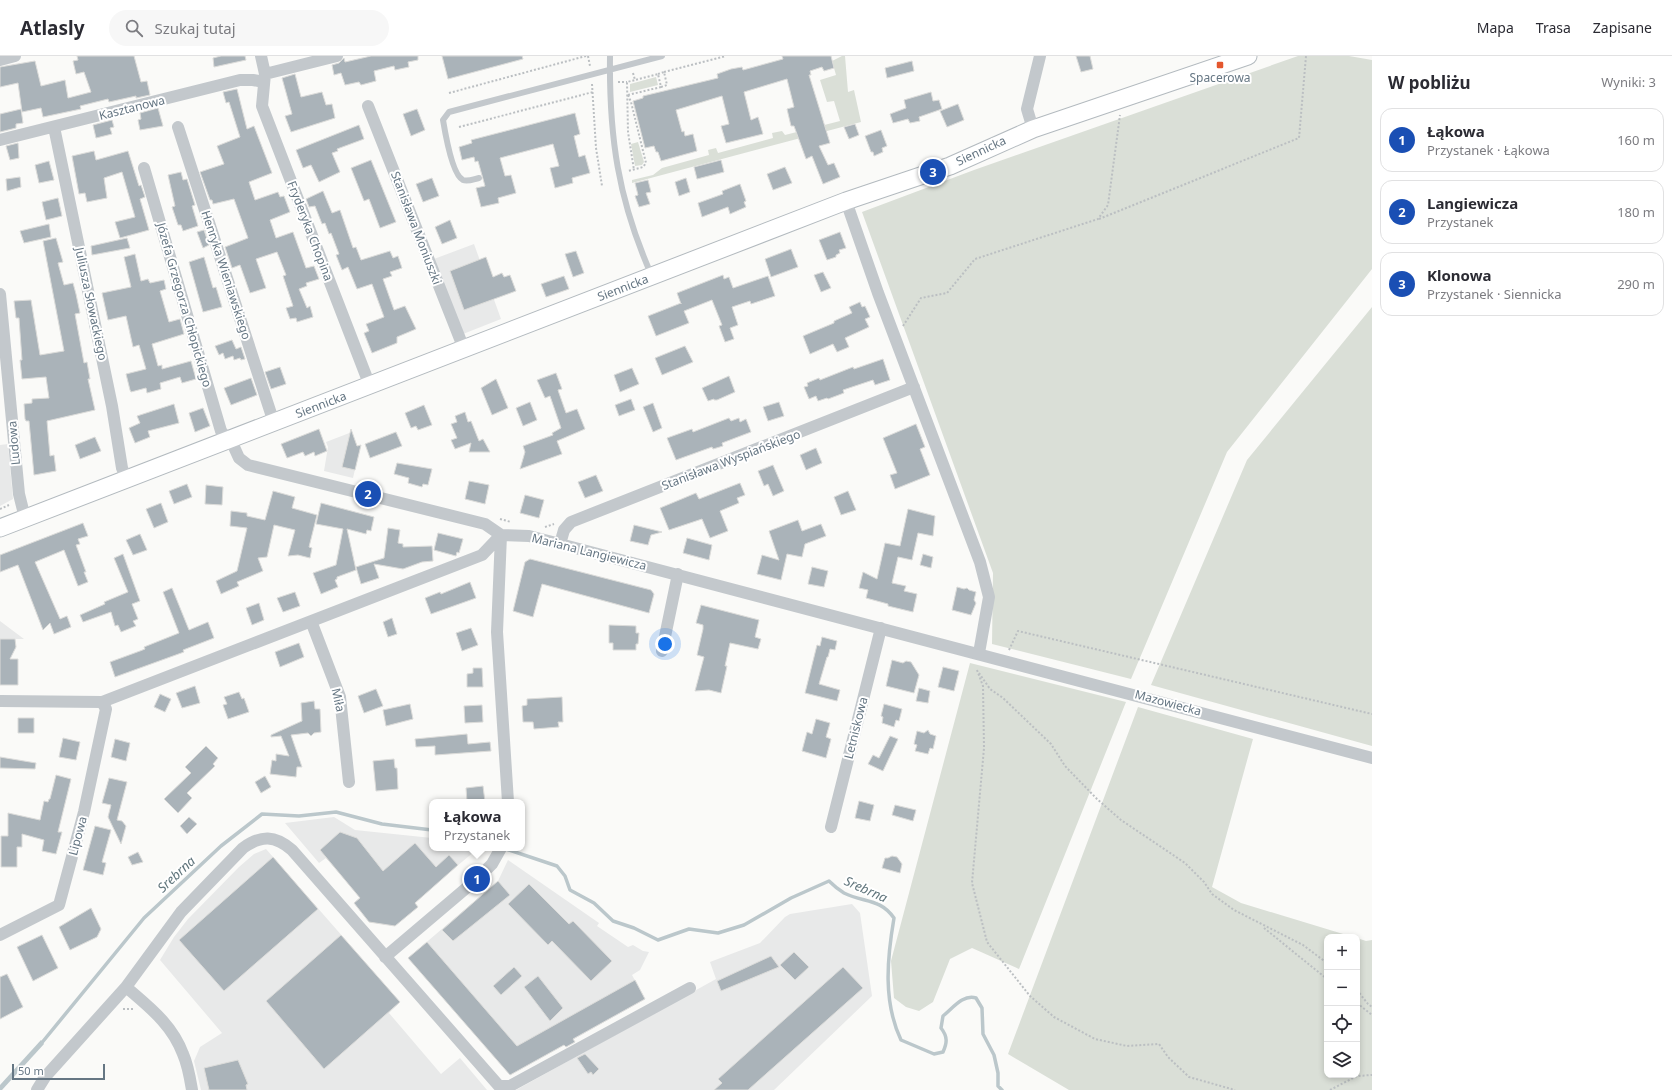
<!DOCTYPE html>
<html lang="pl">
<head>
<meta charset="utf-8">
<style>
	body { margin:0; font-family:"Noto Sans",sans-serif; background:#f7f7f7; color:#2b2b33 }
	.controls { position:absolute; right:12px; bottom:12px; display:grid; overflow:hidden; border-radius:8px; box-shadow:0 2px 6px #0003 }
	.controls button { width:36px; height:36px; display:grid; place-items:center; padding:0; border:0; border-bottom:1px solid #e1e1e2; background:#fff; color:#2b2b33; font:20px sans-serif }
	.scale { position:absolute; left:12px; bottom:10px; width:93px; box-sizing:border-box; padding-left:4px; border:2px solid #657683; border-top:0; font-size:11px; line-height:14px; white-space:nowrap; color:#657683; -webkit-text-stroke:3px #fff; paint-order:stroke }
	.you { position:absolute; left:665px; top:588px; width:14px; height:14px; margin:-10px; border:3px solid #fff; border-radius:50%; background:#1a73e8; box-shadow:0 0 0 6px #1a73e833 }
	.badge { display:grid; place-items:center; width:26px; height:26px; border-radius:50%; background:#e4572e; color:#fff; font-size:13px; font-weight:700 }
	.pin { position:absolute; translate:-50% -50%; border:2px solid #fff; box-shadow:0 1px 4px #0006 }
	.popup { position:absolute; left:429px; top:743px; width:96px; height:52px; box-sizing:border-box; display:grid; place-content:center; border-radius:8px; background:#fff; filter:drop-shadow(0 1px 3px #0005); font-size:13px; white-space:nowrap; color:#7c7c81 }
	.popup b { font-size:15px; color:#2b2b33 }
	.popup::after { content:''; position:absolute; left:50%; top:100%; margin-left:-8px; border:8px solid transparent; border-top-color:#fff }
	.list { margin:0; padding:0; list-style:none }
	h2 { display:flex; justify-content:space-between; align-items:center; height:52px; margin:0; padding:0 16px; font-size:17px }
	h2 small { font-size:13px; font-weight:400; color:#7c7c81 }
	.list li { display:grid; grid-template-columns:26px 1fr auto; gap:12px; align-items:center; box-sizing:border-box; height:64px; margin:0 8px 8px; padding:0 8px; border:1px solid #e1e1e2; border-radius:12px }
	.list b { display:block; font-size:15px; white-space:nowrap }
	.list p { margin:0; font-size:13px; white-space:nowrap; color:#7c7c81 }
	.list em { font-size:13px; font-style:normal; color:#7c7c81 }
	.icon { flex:none; width:22px; height:22px; fill:none; stroke:currentColor; stroke-width:2; stroke-linecap:round; stroke-linejoin:round }
	.map { position:relative; flex:none; width:1372px; height:1034px; overflow:hidden }
	header { display:flex; align-items:center; gap:24px; box-sizing:border-box; height:56px; padding:0 20px; background:#fff; border-bottom:1px solid #e1e1e2 }
	header strong { font-size:19px }
	nav { display:flex; gap:22px; margin-inline-start:auto; font-size:14px }
	.search { width:280px; height:36px; background:#f7f7f7; display:flex; align-items:center; gap:10px; box-sizing:border-box; padding:0 14px; border-radius:22px; color:#7c7c81; font-size:15px }
	main { display:flex }
	aside { flex:1; background:#fff }
	.map>svg:first-child { display:block }
	.built { fill:#e8e9e9 }
	.green { fill:#dadfd7 }
	.water { fill:#bbc7cb }
	.lines { fill:none; stroke-linecap:round; stroke-linejoin:round }
	.stream { stroke:#bbc7cb; stroke-width:3.5 }
	.building { fill:#aab3b9; stroke:#dcdcda }
	.secondary-casing { stroke:#b3babf; stroke-width:19 }
	.path { stroke:#bbbfc2; stroke-width:2; stroke-dasharray:2 2; stroke-linecap:butt }
	.lane { stroke:#c3c8cc; stroke-width:6 }
	.street { stroke:#c3c8cc; stroke-width:12 }
	.secondary { stroke:#fff; stroke-width:17 }
	.poi-dot { fill:#e4572e; stroke:#fff; stroke-width:1.5 }
	.labels { text-anchor:middle; stroke-width:4; stroke-linejoin:round; paint-order:stroke }
	.poi-label { font-size:12px; fill:#657683; stroke:#fff }
	.street-label { font-size:12px; fill:#657683; stroke:#fff }
	.water-label { font-size:13px; font-style:italic; fill:#60757c; stroke:#fff }
</style>
</head>
<body>
<header>
<strong>Atlasly</strong>
<div class="search"><svg class="icon" aria-label="search" viewBox="0 0 24 24"><circle cx="10" cy="10" r="6"/><path d="M15 15l6 6"/></svg>Szukaj tutaj</div>
<nav><a>Mapa</a><a>Trasa</a><a>Zapisane</a></nav>
</header>
<main>
<div class="map">
<svg width="1372" height="1034" viewBox="0 0 1372 1034">
	<rect width="100%" height="100%" fill="#fafaf8"/>
	<path class="built" d="M474,188L501,263L463,278L434,203Z
		M352,376L359,396L353,422L324,415L328,391L326,386Z
		M8,388L13,443L0,450V389Z
		M0,565L24,583H0Z
		M334,761L355,774L432,782V792H466L475,795L414,846L418,851L395,870L382,868L385,865L372,856L366,862L354,847L360,841L326,802L319,807L285,767Z
		M266,793L400,946L389,957L441,1018L460,1002L487,1034H201L194,1005L200,991L222,977L160,904L174,881L188,863L239,811L254,798Z
		M508,804L599,867L597,870L628,891L633,889L643,895L649,896L640,914L632,919L645,943L510,1019L408,902L498,825Z
		M852,848L860,857L872,940L774,1034H516L716,923L710,906L760,887L785,861L790,858Z"/>
	<path class="green" d="M842,0H845L848,36L854,34L861,66L632,127V124L653,119L662,112L709,99L708,94L716,92L718,97L773,82L772,77L782,75L785,79L840,65L834,45L827,46L820,24L836,19L832,5Z
		M1298,0H1349L1372,4V213L1227,396L1131,623L992,588L993,517L862,156L974,114Z
		M656,21L658,29L630,36V28Z
		M638,86L644,106L642,109L635,110L631,88Z
		M1372,251V690L1151,629L1247,404Z
		M970,607L1126,646L1019,913L972,892L950,903L933,946L919,955L906,951L894,942L891,905Z
		M1138,651L1253,683L1212,831L1241,847L1353,881H1327V1019H1357V882L1366,885L1372,884V1034H1069L1008,998Z"/>
	<path class="water" d="M41,984L44,988L2,1034H0V1029Z"/>
	<g class="lines">
		<path class="stream" d="M503,792L557,810L565,820L570,834L594,847L613,865L634,872L658,884L689,873L718,877L744,869L791,842L829,825C833,829 839,834 844,837C864,847 880,842 894,862C887,903 883,946 901,984L934,998L943,996C947,987 948,981 941,972L943,960C953,952 963,938 976,942L982,952L983,978L994,999L998,1017V1030L1002,1034
			M40,989L144,862L221,790L262,758L299,760L336,756L382,768L432,774"/>
	</g>
	<path class="building" d="M77,0H134L141,26L147,25L150,39L136,42V40L109,46L108,43L80,50L81,53L43,61L41,52L22,56L18,27L0,31V11L35,5L41,30L65,24L68,42L91,36L84,16L76,18L73,5L78,4Z
		M221,0H245L246,4L214,11L213,2Z
		M371,0H418V4L408,6L409,11L395,14L394,10L374,15L376,25L361,29L359,26L345,29L341,17L334,19L332,9L339,7L344,2L345,6Z
		M442,0H522L523,3L448,23Z
		M782,0H831L834,12L824,15L822,11L810,15L811,19H809L830,87L819,90L828,109L834,107L840,121L823,128L812,100L806,103L794,70H791L787,53L794,51L787,23L744,36L751,64L758,61L763,78L726,87L721,70L729,68L722,40L676,54L682,76L684,75L685,80L693,78L697,95L661,105L658,96H656L654,90L645,92L633,45L643,42V40L718,22L717,18L731,13L742,11L743,14L783,3Z
		M1076,0H1090L1093,13L1081,16Z
		M912,5L914,15L887,22L885,12Z
		M295,18L301,41L322,36L326,49L332,48L335,62L291,76L285,60L292,58L282,22Z
		M237,33L247,73L254,70L272,117L249,126L255,144L278,136L280,141L284,140L290,156L270,164L276,182L293,176L306,212L314,210L319,223L306,227L307,230L299,233L307,252L310,250L313,261L297,266L296,262L290,263L286,252L293,250L283,220L286,219L277,196L256,203L266,232L250,237L240,209L232,212L225,191L248,182L234,143L213,148L212,144H210L200,116L224,108L217,90L240,81L229,46L226,47L223,36Z
		M931,36L933,45L939,44L942,53L919,61L920,65L910,67L908,63L893,67L890,58L906,52L904,44Z
		M958,48L964,64L947,71L940,55Z
		M158,52L163,70L140,74L138,64L141,63L140,57Z
		M21,53L23,67L16,68V72L0,76V58Z
		M417,53L425,74L411,80L403,58Z
		M575,57L580,78L574,80L579,101L585,99L590,117L572,122L573,127L555,132L550,112L559,110L553,88L500,102L505,120L511,119L516,137L498,142L499,147L481,151L476,132L485,130L478,105L475,106L474,101L462,104L459,91L472,87L471,84Z
		M112,64L114,71L110,72L112,78L96,82L93,69Z
		M855,68L859,79L849,83L844,71Z
		M359,69L364,83L337,93L338,95L332,97L340,116L319,126L311,109L303,112L296,94Z
		M881,74L887,90L882,92L883,96L874,100L873,96H871L865,80Z
		M18,87L19,102L10,104L6,90Z
		M94,95L96,104L128,95L139,130L141,129L145,141L140,143L149,174L120,182L115,166L135,161L122,116L104,122L107,142L87,146L85,137L79,138L72,100Z
		M371,104L396,166L380,172L369,143L364,145L351,112Z
		M721,104L724,116L697,123L694,111Z
		M49,105L54,124L39,127L35,109Z
		M785,111L792,127L773,134L767,118Z
		M181,116L183,124L187,123L195,149L192,150L198,170L183,175L181,169H178L172,151L175,150L168,119Z
		M20,121L21,131L7,135L6,123Z
		M432,122L439,140L423,146L416,128Z
		M686,122L690,136L679,140L675,126Z
		M648,124L651,136L646,137L650,148L639,151L635,140L638,139L635,127Z
		M740,128L746,145L744,146L746,151L730,158L728,151L702,161L698,147L723,138L722,135Z
		M323,135L332,157L340,154L353,192L356,191L361,204L390,195L393,202L398,200L402,212L390,216L392,220L383,223L394,254L405,250L416,273L397,281V287L372,297L364,277L369,275L366,268L384,261L372,228L357,233L348,211L342,214L336,199L339,198L331,177L329,178L325,167L322,168L315,150L309,151L306,143Z
		M58,142L62,160L46,164L42,146Z
		M450,164L457,182L442,188L435,171Z
		M49,168L51,181L24,187L20,175Z
		M204,174L209,189L203,192L197,176Z
		M840,176L846,192L839,194L840,197L836,199V201L827,204L819,184Z
		M56,182L63,206L58,207L64,229L73,227L76,238L80,257L75,258L84,307L87,306L90,323H88L95,354L47,365L50,400L54,399L56,415L34,419L29,365H26L25,363L24,348L32,347V343L49,342L46,321L22,323L20,304H22L19,262H16L14,245L31,244L40,299L64,295L43,185Z
		M127,182L130,192L92,199L91,190Z
		M791,193L798,211L771,221L765,203Z
		M576,195L584,217L573,221L565,198Z
		M135,198L141,225L148,223L150,227L164,224L166,233L160,235L169,266L180,263L184,278L152,288L158,310L162,309V313L191,305L196,323L182,327L180,321L160,327L161,333L147,337L146,332L131,336L130,334L126,318L146,313L139,289L133,291L126,260L108,264L102,237L131,231L124,201Z
		M204,201L213,232L216,231L222,251L203,256L189,206Z
		M486,201L493,221L502,217L504,221L510,219L516,235L464,254L450,215Z
		M823,216L831,232L821,236L814,219Z
		M723,219L724,223L729,221L733,232L768,220L775,240L751,248L750,245L732,251L738,269L730,272L734,283L725,286L719,270L722,269L712,244L684,255L689,267L656,280L648,260L681,247V248L677,237Z
		M564,220L569,233L546,241L541,228Z
		M860,246L862,251L865,250L870,261L865,263L869,271L845,282L849,291L837,296L833,288L810,298L803,280L834,267V265L852,257L849,251Z
		M232,284L236,293L241,291L245,303L241,304L240,302L234,304L233,300L225,303L223,297L219,299L215,290Z
		M685,290L693,306L662,319L655,302Z
		M883,303L890,324L875,329L873,324L843,334L844,337L828,343L827,342L818,345L816,340L809,343L804,331L808,330L807,327L819,322L820,324L853,311L854,313Z
		M280,311L286,328L271,333L265,316Z
		M632,312L639,328L620,336L614,319Z
		M556,317L562,333L558,334L559,337L566,357L577,353L585,373L557,385L562,398L520,413L525,396L523,390L553,379L552,377L561,372L550,340L545,342L537,324Z
		M729,320L735,336L717,344H714V343L708,345L702,332Z
		M251,322L257,339L231,349L224,332Z
		M496,323L508,352L492,359L481,332Z
		M631,343L635,354L619,360L615,349Z
		M530,346L537,364L523,370L516,352Z
		M779,346L784,360L768,365L763,351Z
		M653,347L662,372L653,376L643,351Z
		M174,348L179,367L148,375L150,381L135,387L129,372L140,367L137,360Z
		M424,349L432,369L418,374L416,370L411,372L405,357Z
		M203,352L210,370L195,376L189,357Z
		M465,356L468,366L471,365L479,385L483,383L490,396H469L471,387L455,393L451,384L457,382L451,368L457,366L455,360Z
		M729,362L731,365L739,362L740,366L746,363L751,376L722,387L723,390L713,393L712,391L676,404L667,382L692,373L693,376Z
		M916,368L925,391L920,393L930,419L895,433L890,419L897,417L883,382Z
		M319,373L327,395L315,400L314,396L305,400L303,396L287,402L281,388Z
		M351,373L357,390L361,389L355,414L342,411Z
		M396,376L402,390L370,402L365,388Z
		M95,381L101,395L80,403L75,389Z
		M816,392L822,407L806,414L800,399Z
		M397,407L432,413L428,429L423,428L422,431L408,427L409,422L394,418Z
		M773,409L784,435L773,440L768,428L764,430L758,415Z
		M596,419L603,435L585,442L578,426Z
		M469,425L489,429L485,448L465,443Z
		M740,427L745,439L737,442L739,447L720,455L728,475L710,482L702,463L669,474L660,452L696,437L699,443Z
		M187,428L192,441L174,448L169,435Z
		M206,429L223,431L222,449L205,448Z
		M273,435L295,441L292,452L317,459L309,491L312,492L310,502L298,499L288,500L295,474L274,469L267,501L258,502L263,515L237,526L239,530L221,538L216,525L237,515L247,472L230,470L231,455L247,457V460L265,464Z
		M848,435L856,454L841,459L834,441Z
		M525,439L544,444L539,462L520,457Z
		M161,447L168,466L154,472L146,453Z
		M321,447L374,461L371,475L367,474L366,478L347,473L356,514L337,521V523L335,524L338,531L321,538L313,517L336,509L343,473L316,468Z
		M908,453L935,460L933,480L918,477L912,504L898,501L892,527L906,530L904,535L917,538L913,556L888,550V548L866,542L868,534L859,532L863,516L877,523L885,487L900,490Z
		M798,464L802,475L821,468L826,480L805,488L802,501L787,498L781,524L757,518L762,499L779,504L769,475Z
		M83,467L88,480L78,483L80,488L76,489L86,516H84L88,526L78,530L64,494L35,506L60,563L67,560L71,571L54,578L50,567L43,574L18,509L0,516V499Z
		M634,469L662,476L651,479L648,489L630,485Z
		M388,472L400,474L398,487L403,488V491L432,490L433,505L422,506L403,513L374,508L379,522L361,528L356,511L384,502Z
		M438,477L463,483L459,497L457,496L456,500L434,494Z
		M140,478L147,494L133,499L126,484Z
		M687,482L712,489L709,504L683,497Z
		M123,498L140,545L132,548L138,563L133,565L136,570L121,576L118,569L115,570L111,556L83,566L80,559L105,548L104,546L128,536L114,502Z
		M923,498L933,501L931,512L920,509Z
		M530,503L651,534L654,538L649,557L542,528L533,561L513,555L525,506Z
		M812,511L828,515L824,531L808,528Z
		M470,526L476,542L431,558L425,542L440,536L441,538Z
		M957,531L964,533L967,532L969,534L976,536L974,544L976,547L971,559L952,554Z
		M172,532L189,574L208,566L214,582L183,594L184,596L115,621L110,606L140,595L145,593L144,591L179,577L163,536Z
		M295,536L300,550L283,556L277,542Z
		M259,547L264,564L252,569L246,552Z
		M701,549L759,564L755,581L761,583L758,593L730,587L725,610H727L721,637L709,634L695,635L704,601L697,599L703,573V569L696,567Z
		M392,562L397,578L388,581L383,566Z
		M609,569L636,570V577H639L638,588H636V594H613V587H609Z
		M471,572L478,589L462,595L456,577Z
		M822,581L837,585L835,594L830,593L828,601H827L819,628L840,634L837,645L805,637L817,589L820,590Z
		M0,583H15L16,591L10,603H18V629H0Z
		M299,587L304,601L280,611L275,596Z
		M892,604L903,607L906,605L911,606L919,619L914,637L886,630Z
		M943,611L959,615L954,635L938,631Z
		M473,612H482L483,631H467V618L473,617Z
		M195,630L200,647L182,652L176,637Z
		M919,632L930,635L928,647L916,645Z
		M376,633L383,650L364,657L358,640Z
		M239,636L242,643L244,642L249,656L228,663L223,649L227,648L224,641Z
		M160,638L171,643L165,656L154,651Z
		M562,641L563,666H558L559,671L534,673L533,666H523L522,650L527,649V643Z
		M314,645L315,653H320L321,676L314,677L311,680L308,677L291,679L302,711H297L296,721L270,718L272,704L276,705V698L289,700L281,680L271,681V679L302,665L301,647Z
		M410,648L413,663L386,670L383,654Z
		M884,648L902,653L899,665L896,664L894,671L882,667L883,661L881,660Z
		M482,649L483,666L465,667L464,650Z
		M18,662H34V677H18Z
		M816,663L830,667L826,681L831,683L826,702L802,695L807,676L812,678Z
		M928,674L930,678L936,680L933,693L930,692L928,698L915,695L917,689L914,688L917,675L924,677Z
		M467,678L468,688L490,686L491,695L435,699V690L416,691L415,683Z
		M890,680L898,683L883,715L868,708L873,699L879,702Z
		M63,682L80,686L76,704L59,701Z
		M115,683L130,687L126,705L111,701Z
		M206,690L218,702L213,708L215,710L187,737L192,742L178,757L164,743L191,717L185,711Z
		M0,701L36,707L35,713L0,712Z
		M394,703L395,712H397L398,733L376,735L373,705Z
		M56,719L71,723L58,776H62L56,798L42,795L44,784L22,778V791H17V811H1V780H8V757L40,764L44,745L48,746L49,743H50Z
		M265,720L271,731L261,737L255,726Z
		M109,722L127,726L117,764L122,765L126,770L121,788L108,761L111,749L102,747Z
		M483,730L485,746H467L466,732Z
		M859,745L874,749L870,765L855,762Z
		M895,749L916,754L913,765L892,759Z
		M189,761L197,768L187,778L180,770Z
		M95,770L111,774L102,806L106,807L103,819L83,814Z
		M340,776L357,782L383,815L415,787L436,811L449,799L458,809L415,847L418,851L395,870L369,866L354,847L360,842L320,794Z
		M138,796L143,806L132,809L128,801Z
		M892,800L897,801L902,808L900,817L882,812L885,802H888Z
		M273,801L318,853L224,935L179,884Z
		M498,825L510,839L453,885L442,874Z
		M529,828L569,868L573,865L612,905L591,925L552,885L548,889L508,848Z
		M91,852L101,873L97,881L70,894L59,871Z
		M42,879L58,912L33,925L17,891Z
		M341,879L400,946L324,1013L266,945Z
		M427,886L517,990L635,924L645,943L573,983L575,986L566,991L564,989L510,1019L408,902Z
		M794,896L809,911L795,924L780,909Z
		M771,900L779,911L721,935L717,925Z
		M514,911L522,920L501,939L493,930Z
		M843,911L863,932L748,1034H714L722,1027L718,1023Z
		M7,918L23,951L0,963V921Z
		M538,920L563,952L550,965L524,931Z
		M585,998L599,1013L593,1019L591,1016L588,1018L577,1002Z
		M238,1004L248,1028L246,1029L247,1034H209L204,1012Z"/>
	<g class="lines">
		<g class="secondary-casing">
			<path id="secondary" d="M0,472L846,145L950,110L1033,73L1248,0"/>
		</g>
		<path class="path" d="M588,0L590,10
			M664,16L726,0
			M633,17L635,24L627,26L628,76L634,114
			M658,18L664,16L667,29L661,31
			M618,26H627
			M592,28L596,92L602,130
			M449,37L586,0
			M628,39L631,46L646,107L643,111L628,115
			M628,39L661,31L658,18L635,24
			M459,71L593,36
			M1099,163L1299,82L1306,0
			M903,270L921,242L947,237L975,203L1098,163L1108,149L1120,59
			M0,453L9,449
			M500,463L511,466
			M545,471L554,468
			M1009,594L1018,575L1372,658
			M977,614L983,630L984,692L972,827L987,886L1030,940L1054,961L1095,983L1127,990L1159,988L1168,1001L1189,1021L1235,1034
			M979,617L990,633L1003,642L1051,688L1065,710L1097,743L1121,764L1185,807L1204,826L1212,838L1234,854L1303,889L1327,907
			M1264,872L1327,923
			M1357,934L1368,948L1372,951
			M1357,947L1372,959
			M123,953H133
			M1330,1034L1357,1020L1372,1019"/>
		<path class="lane" d="M610,0C609,81 618,143 651,218
			M479,122C474,123 468,126 463,124C452,119 445,76 443,64L449,56L662,0"/>
		<path class="street" d="M261,0L265,18L262,50L370,330
			M0,4L15,0
			M265,18L337,0
			M368,50L464,293
			M54,71L112,350L122,412L127,424
			M178,71L274,367
			M1033,73L1027,53L1040,0
			M0,84L240,24H253L264,26
			M144,112L221,375L234,391L239,402L248,409L485,468L501,479L529,480L560,488L1372,702
			M846,145L878,237L980,506L989,541L979,597
			M0,238L19,438L25,462
			M501,479L497,576L508,746
			M560,488L564,474L571,466L914,331
			M311,565L340,641L349,726
			M662,595L678,518
			M0,645L102,646L482,499L501,479
			M831,771L881,572
			M0,879L59,849L84,756L106,653L102,646
			M385,901L477,823L492,808L501,792
			M126,931C149,951 172,968 183,998C188,1009 190,1022 192,1034
			M37,1034L45,1021L126,931L181,856L243,792C261,779 275,779 292,794L499,1030H510L690,932"/>
		<use href="#secondary" class="secondary"/>
	</g>
	<rect class="poi-dot" x="1216" y="5" width="8" height="8" rx="2"/>
	<g class="labels">
		<g class="poi-label">
			<text x="1220" y="26">Spacerowa</text>
		</g>
		<g class="street-label">
			<text transform="translate(132 52) rotate(-14)" y="4">Kasztanowa</text>
			<text transform="translate(981 95) rotate(-25)" y="4">Siennicka</text>
			<text transform="translate(416 172) rotate(69)" y="4">Stanisława Moniuszki</text>
			<text transform="translate(310 175) rotate(69)" y="4">Fryderyka Chopina</text>
			<text transform="translate(226 219) rotate(72)" y="4">Henryka Wieniawskiego</text>
			<text transform="translate(623 232) rotate(-21)" y="4">Siennicka</text>
			<text transform="translate(91 248) rotate(78)" y="4">Juliusza Słowackiego</text>
			<text transform="translate(184 249) rotate(74)" y="4">Józefa Grzegorza Chłopickiego</text>
			<text transform="translate(321 349) rotate(-21)" y="4">Siennicka</text>
			<text transform="translate(14 387) rotate(-95)" y="4">Ludowa</text>
			<text transform="translate(731 404) rotate(-21)" y="4">Stanisława Wyspiańskiego</text>
			<text transform="translate(589 496) rotate(14)" y="4">Mariana Langiewicza</text>
			<text transform="translate(338 644) rotate(77)" y="4">Miła</text>
			<text transform="translate(1168 647) rotate(15)" y="4">Mazowiecka</text>
			<text transform="translate(856 672) rotate(-76)" y="4">Letniskowa</text>
			<text transform="translate(78 780) rotate(-75)" y="4">Lipowa</text>
		</g>
		<g class="water-label">
			<text transform="translate(176 818) rotate(-43)" y="5">Srebrna</text>
			<text transform="translate(866 833) rotate(24)" y="5">Srebrna</text>
		</g>
	</g>
</svg>
<div class="controls">
<button>+</button>
<button>−</button>
<button><svg class="icon" aria-label="locate" viewBox="0 0 24 24"><circle cx="12" cy="12" r="6"/><path d="M12 2v4M12 18v4M2 12h4M18 12h4"/></svg></button>
<button><svg class="icon" aria-label="layers" viewBox="0 0 24 24"><path d="M12 4l9 5-9 5-9-5zM3 14l9 5 9-5"/></svg></button>
</div>
<div class="scale">50 m</div>
<div class="you"></div>
<div class="pin badge" style="left:477px;top:823px;background:#1a4fb4">1</div>
<div class="popup"><b>Łąkowa</b>Przystanek</div>
<div class="pin badge" style="left:368px;top:438px;background:#1a4fb4">2</div>
<div class="pin badge" style="left:933px;top:116px;background:#1a4fb4">3</div>
</div>
<aside>
<h2>W pobliżu<small>Wyniki: 3</small></h2>
<ul class="list">
<li><span class="badge" style="background:#1a4fb4">1</span><div><b>Łąkowa</b><p>Przystanek · Łąkowa</p></div><em>160 m</em></li>
<li><span class="badge" style="background:#1a4fb4">2</span><div><b>Langiewicza</b><p>Przystanek</p></div><em>180 m</em></li>
<li><span class="badge" style="background:#1a4fb4">3</span><div><b>Klonowa</b><p>Przystanek · Siennicka</p></div><em>290 m</em></li>
</ul>
</aside>
</main>
</body>
</html>
